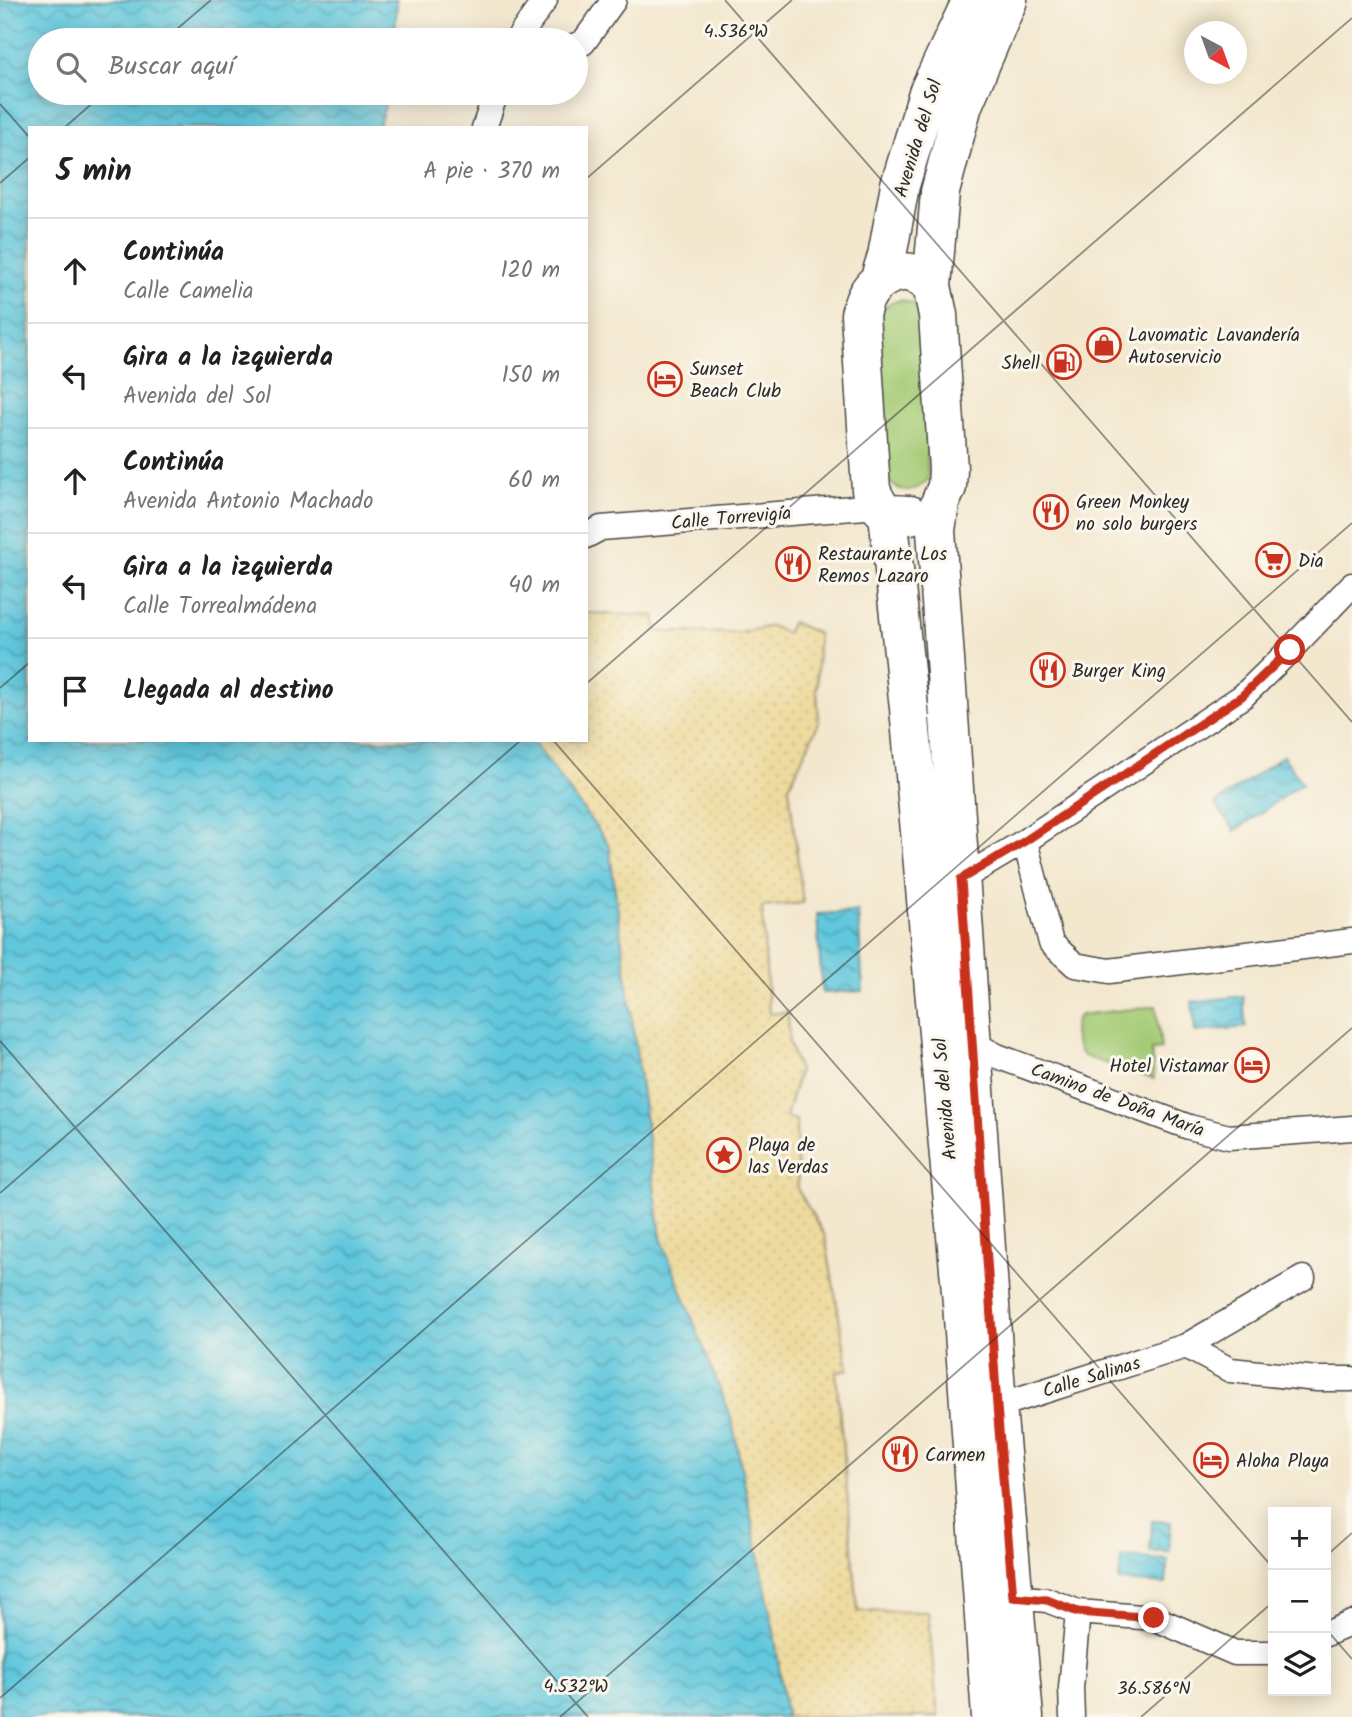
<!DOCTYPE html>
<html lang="es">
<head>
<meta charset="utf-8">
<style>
	body { margin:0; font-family:Kalam,sans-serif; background:#f2f2f2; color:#202124 }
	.controls { position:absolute; right:21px; bottom:21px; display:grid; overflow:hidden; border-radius:0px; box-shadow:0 4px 18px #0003 }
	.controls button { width:63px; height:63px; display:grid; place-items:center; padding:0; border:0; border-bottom:2px solid #e0e0e0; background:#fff; color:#202124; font:35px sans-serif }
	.compass { position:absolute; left:1184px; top:21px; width:63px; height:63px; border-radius:50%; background:#fff; box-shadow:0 4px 18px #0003; rotate:139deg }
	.stop { position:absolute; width:21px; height:21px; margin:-16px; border:5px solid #c8321e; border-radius:50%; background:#fff }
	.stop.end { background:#c8321e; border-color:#fff; box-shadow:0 2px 7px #0008 }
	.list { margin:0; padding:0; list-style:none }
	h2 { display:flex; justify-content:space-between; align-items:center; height:91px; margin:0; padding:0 28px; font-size:30px }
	h2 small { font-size:23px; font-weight:400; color:#757577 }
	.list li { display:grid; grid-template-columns:46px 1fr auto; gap:21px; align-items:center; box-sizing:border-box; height:105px; padding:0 28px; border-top:2px solid #e0e0e0 }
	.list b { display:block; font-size:26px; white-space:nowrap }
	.list p { margin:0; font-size:23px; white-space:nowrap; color:#757577 }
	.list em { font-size:23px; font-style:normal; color:#757577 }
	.icon { flex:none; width:38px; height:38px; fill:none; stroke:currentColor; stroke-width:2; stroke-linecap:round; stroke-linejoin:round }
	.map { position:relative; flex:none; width:1352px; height:1717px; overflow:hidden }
	.search { position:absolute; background:#fff; box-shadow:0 4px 18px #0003; left:28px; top:28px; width:560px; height:77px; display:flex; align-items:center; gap:18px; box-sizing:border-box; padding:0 24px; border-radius:38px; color:#757577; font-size:26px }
	.panel { position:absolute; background:#fff; box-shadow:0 4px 18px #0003; left:28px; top:126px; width:560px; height:616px; border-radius:0px }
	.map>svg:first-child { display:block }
	.sand { fill:url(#sand-dots); stroke:#8c8264; stroke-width:2 }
	.garden { fill:#a4cb75; stroke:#687b50; stroke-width:2 }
	.water { fill:url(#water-waves); stroke:#467984; stroke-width:2 }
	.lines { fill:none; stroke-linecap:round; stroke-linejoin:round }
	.minor-casing { stroke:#494743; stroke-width:27 }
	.primary-casing { stroke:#494743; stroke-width:41 }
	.minor { stroke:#fff; stroke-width:24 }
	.primary { stroke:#fff; stroke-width:38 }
	.route { stroke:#c8321e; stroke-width:9 }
	.ticks { fill:none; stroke:#2b2b2b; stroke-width:2; stroke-opacity:0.45 }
	.labels { text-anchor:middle; stroke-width:6; stroke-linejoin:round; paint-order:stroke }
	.street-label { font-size:19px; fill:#2b2b2b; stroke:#fbf7ec }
	.poi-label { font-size:19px; fill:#2b2b2b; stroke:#fbf7ec; text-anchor:start }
	.ticks-label { font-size:18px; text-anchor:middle; fill:#2b2b2b; stroke:#fbf7ec; stroke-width:6; stroke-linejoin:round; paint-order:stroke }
</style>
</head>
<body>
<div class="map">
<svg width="1352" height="1717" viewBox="0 0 1352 1717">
	<defs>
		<pattern id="sand-dots" width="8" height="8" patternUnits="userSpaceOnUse" patternTransform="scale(1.75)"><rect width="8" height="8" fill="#eeda9e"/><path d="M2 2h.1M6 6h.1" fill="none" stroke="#cb8" stroke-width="1.8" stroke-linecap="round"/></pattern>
		<pattern id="water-waves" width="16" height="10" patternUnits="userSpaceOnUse" patternTransform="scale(1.75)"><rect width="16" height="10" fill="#60c7dd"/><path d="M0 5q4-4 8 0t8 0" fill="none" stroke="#4fa2b3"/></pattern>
	</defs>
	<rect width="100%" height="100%" fill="#fbf7ec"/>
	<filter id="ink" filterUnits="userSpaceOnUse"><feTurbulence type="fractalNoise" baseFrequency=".0143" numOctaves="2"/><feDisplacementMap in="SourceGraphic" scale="14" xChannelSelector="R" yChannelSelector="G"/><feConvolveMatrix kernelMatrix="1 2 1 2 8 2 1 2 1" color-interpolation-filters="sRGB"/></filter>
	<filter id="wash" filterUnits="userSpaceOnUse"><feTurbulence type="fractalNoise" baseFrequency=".00686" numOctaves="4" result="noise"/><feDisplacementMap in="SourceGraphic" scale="28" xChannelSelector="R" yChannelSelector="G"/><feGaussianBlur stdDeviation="1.57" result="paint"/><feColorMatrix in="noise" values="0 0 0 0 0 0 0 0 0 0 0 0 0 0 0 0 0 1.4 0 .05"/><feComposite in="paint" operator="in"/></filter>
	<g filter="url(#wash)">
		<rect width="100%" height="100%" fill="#f3e7ce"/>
		<path class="sand" d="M586,613L655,616L657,632L740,633L771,626L786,633L792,622L818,634L817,691L819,722L789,787L803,903L762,907L769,1014L788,1012L789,1043L799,1071L786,1117L796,1120L798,1190L825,1236L848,1369L836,1373L858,1611L928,1612L938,1717H786L774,1632L732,1421L661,1238L609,845L532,740H586Z"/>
		<path class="garden" d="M901,300L915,304L924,316L928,479C916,494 897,494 886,478L879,318C883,307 889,302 901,300Z
			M1156,1006L1161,1049L1151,1050L1154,1079L1083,1056C1075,1045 1069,1025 1080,1015Z"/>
		<path class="water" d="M0,0H397L395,40H40V93H389L378,128H30V740H532L609,845L661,1238L732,1421L774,1632L786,1717H0Z
			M1283,756L1302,783L1235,831L1215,804Z
			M858,912L863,991L822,993L817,914Z
			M1243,996L1246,1027L1195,1032L1192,1002Z
			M1152,1521L1171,1522L1169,1552H1150Z
			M1121,1557L1168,1560L1166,1584L1119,1581Z"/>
	</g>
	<g filter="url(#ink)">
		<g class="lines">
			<g class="minor-casing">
				<path id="minor" d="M517,40L545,0
					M576,45L583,43L614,0
					M484,128L496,93
					M586,536L601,528L878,506
					M1025,841L1051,943L1075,965L1109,971L1352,941
					M961,879L1025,841L1243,696L1290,650L1352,585
					M972,1043L997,1056L1189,1127L1229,1137L1352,1128
					M1186,1346L1303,1278
					M997,1406L1186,1346L1230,1370L1317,1379H1352
					M1001,1602L1013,1597L1047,1600L1078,1612L1154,1618L1235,1653H1273
					M1326,1634L1352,1623
					M1072,1717L1071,1688L1078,1612"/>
			</g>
			<g class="primary-casing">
				<path id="primary" d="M1008,0L963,105L940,192L932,286L938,315L948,469L947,487L940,503L936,530L997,1406L1024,1717
					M879,281L887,256L900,185L928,93L972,0
					M888,514L909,708L962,1303L991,1717
					M910,515C885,514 882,515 871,490L860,314C862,309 863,302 866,297C875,279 899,265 918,276C923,278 928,283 932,286"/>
			</g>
			<use href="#minor" class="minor"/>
			<use href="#primary" class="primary"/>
		</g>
	</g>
	<g class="lines" filter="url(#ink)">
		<path class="route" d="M1154,1618L1078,1612L1047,1600L1013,1597L997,1406L961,879L1025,841L1242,696L1290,650"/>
	</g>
	<path class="ticks" d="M725,0L1352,722M164,40L211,0M0,104L30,138M64,128L104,93M586,179L792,0M0,183L30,157M586,684L1352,18M0,688L30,662M553,740L1273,1568M0,1041L588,1717M0,1193L521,740M1326,1556L1352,1533M1326,1629L1352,1659M0,1698L1352,523M560,1717L1352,1028M1141,1717L1273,1602"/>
	<defs>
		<g id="shop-ring" transform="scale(1.75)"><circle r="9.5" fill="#fbf7ec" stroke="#c8321e" stroke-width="1.5"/><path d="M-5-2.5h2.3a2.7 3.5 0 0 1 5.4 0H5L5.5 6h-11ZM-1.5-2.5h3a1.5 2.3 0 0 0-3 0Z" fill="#c8321e"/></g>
		<g id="fuel-ring" transform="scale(1.75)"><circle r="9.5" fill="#fbf7ec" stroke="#c8321e" stroke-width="1.5"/><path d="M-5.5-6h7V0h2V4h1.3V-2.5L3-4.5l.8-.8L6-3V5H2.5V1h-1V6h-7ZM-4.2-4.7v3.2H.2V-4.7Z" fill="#c8321e"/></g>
		<g id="hotel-ring" transform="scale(1.75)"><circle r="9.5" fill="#fbf7ec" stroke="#c8321e" stroke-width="1.5"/><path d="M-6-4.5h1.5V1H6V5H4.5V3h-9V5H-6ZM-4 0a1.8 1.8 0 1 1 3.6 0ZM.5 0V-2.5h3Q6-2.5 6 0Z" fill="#c8321e"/></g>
		<g id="restaurant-ring" transform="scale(1.75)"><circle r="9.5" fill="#fbf7ec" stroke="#c8321e" stroke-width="1.5"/><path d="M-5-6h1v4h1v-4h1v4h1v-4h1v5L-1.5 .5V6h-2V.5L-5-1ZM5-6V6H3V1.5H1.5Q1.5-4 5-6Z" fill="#c8321e"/></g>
		<g id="supermarket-ring" transform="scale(1.75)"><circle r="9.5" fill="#fbf7ec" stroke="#c8321e" stroke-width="1.5"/><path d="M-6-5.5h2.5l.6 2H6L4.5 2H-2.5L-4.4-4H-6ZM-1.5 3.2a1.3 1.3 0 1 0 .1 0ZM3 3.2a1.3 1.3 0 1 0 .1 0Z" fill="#c8321e"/></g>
		<g id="sight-ring" transform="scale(1.75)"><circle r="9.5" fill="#fbf7ec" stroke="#c8321e" stroke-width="1.5"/><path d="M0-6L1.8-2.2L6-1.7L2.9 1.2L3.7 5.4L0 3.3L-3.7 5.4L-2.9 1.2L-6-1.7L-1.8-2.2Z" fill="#c8321e"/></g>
	</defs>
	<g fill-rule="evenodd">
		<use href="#shop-ring" x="1104" y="345"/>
		<use href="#fuel-ring" x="1064" y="362"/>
		<use href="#hotel-ring" x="665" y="379"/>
		<use href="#restaurant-ring" x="1051" y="512"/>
		<use href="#supermarket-ring" x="1273" y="560"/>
		<use href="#restaurant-ring" x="793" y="564"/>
		<use href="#restaurant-ring" x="1048" y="670"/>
		<use href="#hotel-ring" x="1252" y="1065"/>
		<use href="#sight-ring" x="724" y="1155"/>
		<use href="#restaurant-ring" x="900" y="1454"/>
		<use href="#hotel-ring" x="1211" y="1460"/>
	</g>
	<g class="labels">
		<g class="street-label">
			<text transform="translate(917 138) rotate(-73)" y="7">Avenida del Sol</text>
			<text transform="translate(731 517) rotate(-5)" y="7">Calle Torrevigía</text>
			<text transform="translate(944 1099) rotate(-95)" y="7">Avenida del Sol</text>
			<text transform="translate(1118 1099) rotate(20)" y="7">Camino de Doña María</text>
			<text transform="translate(1091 1376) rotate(-17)" y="7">Calle Salinas</text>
		</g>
		<g class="poi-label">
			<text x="1128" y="341">Lavomatic Lavandería<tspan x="1128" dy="22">Autoservicio</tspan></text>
			<text x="1040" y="369" text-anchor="end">Shell</text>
			<text x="690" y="375">Sunset<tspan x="690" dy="22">Beach Club</tspan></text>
			<text x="1076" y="508">Green Monkey<tspan x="1076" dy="22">no solo burgers</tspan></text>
			<text x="818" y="560">Restaurante Los<tspan x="818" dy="22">Remos Lazaro</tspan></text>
			<text x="1298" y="567">Dia</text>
			<text x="1072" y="677">Burger King</text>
			<text x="1228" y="1072" text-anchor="end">Hotel Vistamar</text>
			<text x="748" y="1151">Playa de<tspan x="748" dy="22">las Verdas</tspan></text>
			<text x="925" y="1461">Carmen</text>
			<text x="1236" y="1467">Aloha Playa</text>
		</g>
	</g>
	<g class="ticks-label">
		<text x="736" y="37">4.536°W</text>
		<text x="576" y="1692">4.532°W</text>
		<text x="1154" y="1694">36.586°N</text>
	</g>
</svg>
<div class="controls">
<button>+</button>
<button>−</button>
<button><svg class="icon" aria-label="layers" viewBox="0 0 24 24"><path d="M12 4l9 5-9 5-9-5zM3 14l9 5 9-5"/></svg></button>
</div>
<svg class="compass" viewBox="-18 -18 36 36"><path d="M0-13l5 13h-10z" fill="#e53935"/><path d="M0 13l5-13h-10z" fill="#757577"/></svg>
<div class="stop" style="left:1290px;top:650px"></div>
<div class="stop end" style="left:1154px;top:1618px"></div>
<div class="search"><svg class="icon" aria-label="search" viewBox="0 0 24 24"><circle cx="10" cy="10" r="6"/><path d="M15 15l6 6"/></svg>Buscar aquí</div>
<section class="panel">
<h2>5 min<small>A pie · 370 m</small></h2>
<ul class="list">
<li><svg class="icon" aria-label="ahead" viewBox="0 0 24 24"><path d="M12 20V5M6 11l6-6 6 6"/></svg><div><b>Continúa</b><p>Calle Camelia</p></div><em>120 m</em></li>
<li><svg class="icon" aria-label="left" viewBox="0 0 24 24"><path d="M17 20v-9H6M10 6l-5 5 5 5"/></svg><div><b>Gira a la izquierda</b><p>Avenida del Sol</p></div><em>150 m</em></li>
<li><svg class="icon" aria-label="ahead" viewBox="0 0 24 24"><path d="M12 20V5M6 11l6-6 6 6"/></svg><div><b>Continúa</b><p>Avenida Antonio Machado</p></div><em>60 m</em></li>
<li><svg class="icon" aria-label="left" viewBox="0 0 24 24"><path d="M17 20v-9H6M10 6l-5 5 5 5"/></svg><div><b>Gira a la izquierda</b><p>Calle Torrealmádena</p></div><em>40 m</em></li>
<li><svg class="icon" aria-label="arrive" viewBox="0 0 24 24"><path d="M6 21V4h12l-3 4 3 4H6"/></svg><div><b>Llegada al destino</b></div></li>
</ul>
</section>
</div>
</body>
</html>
